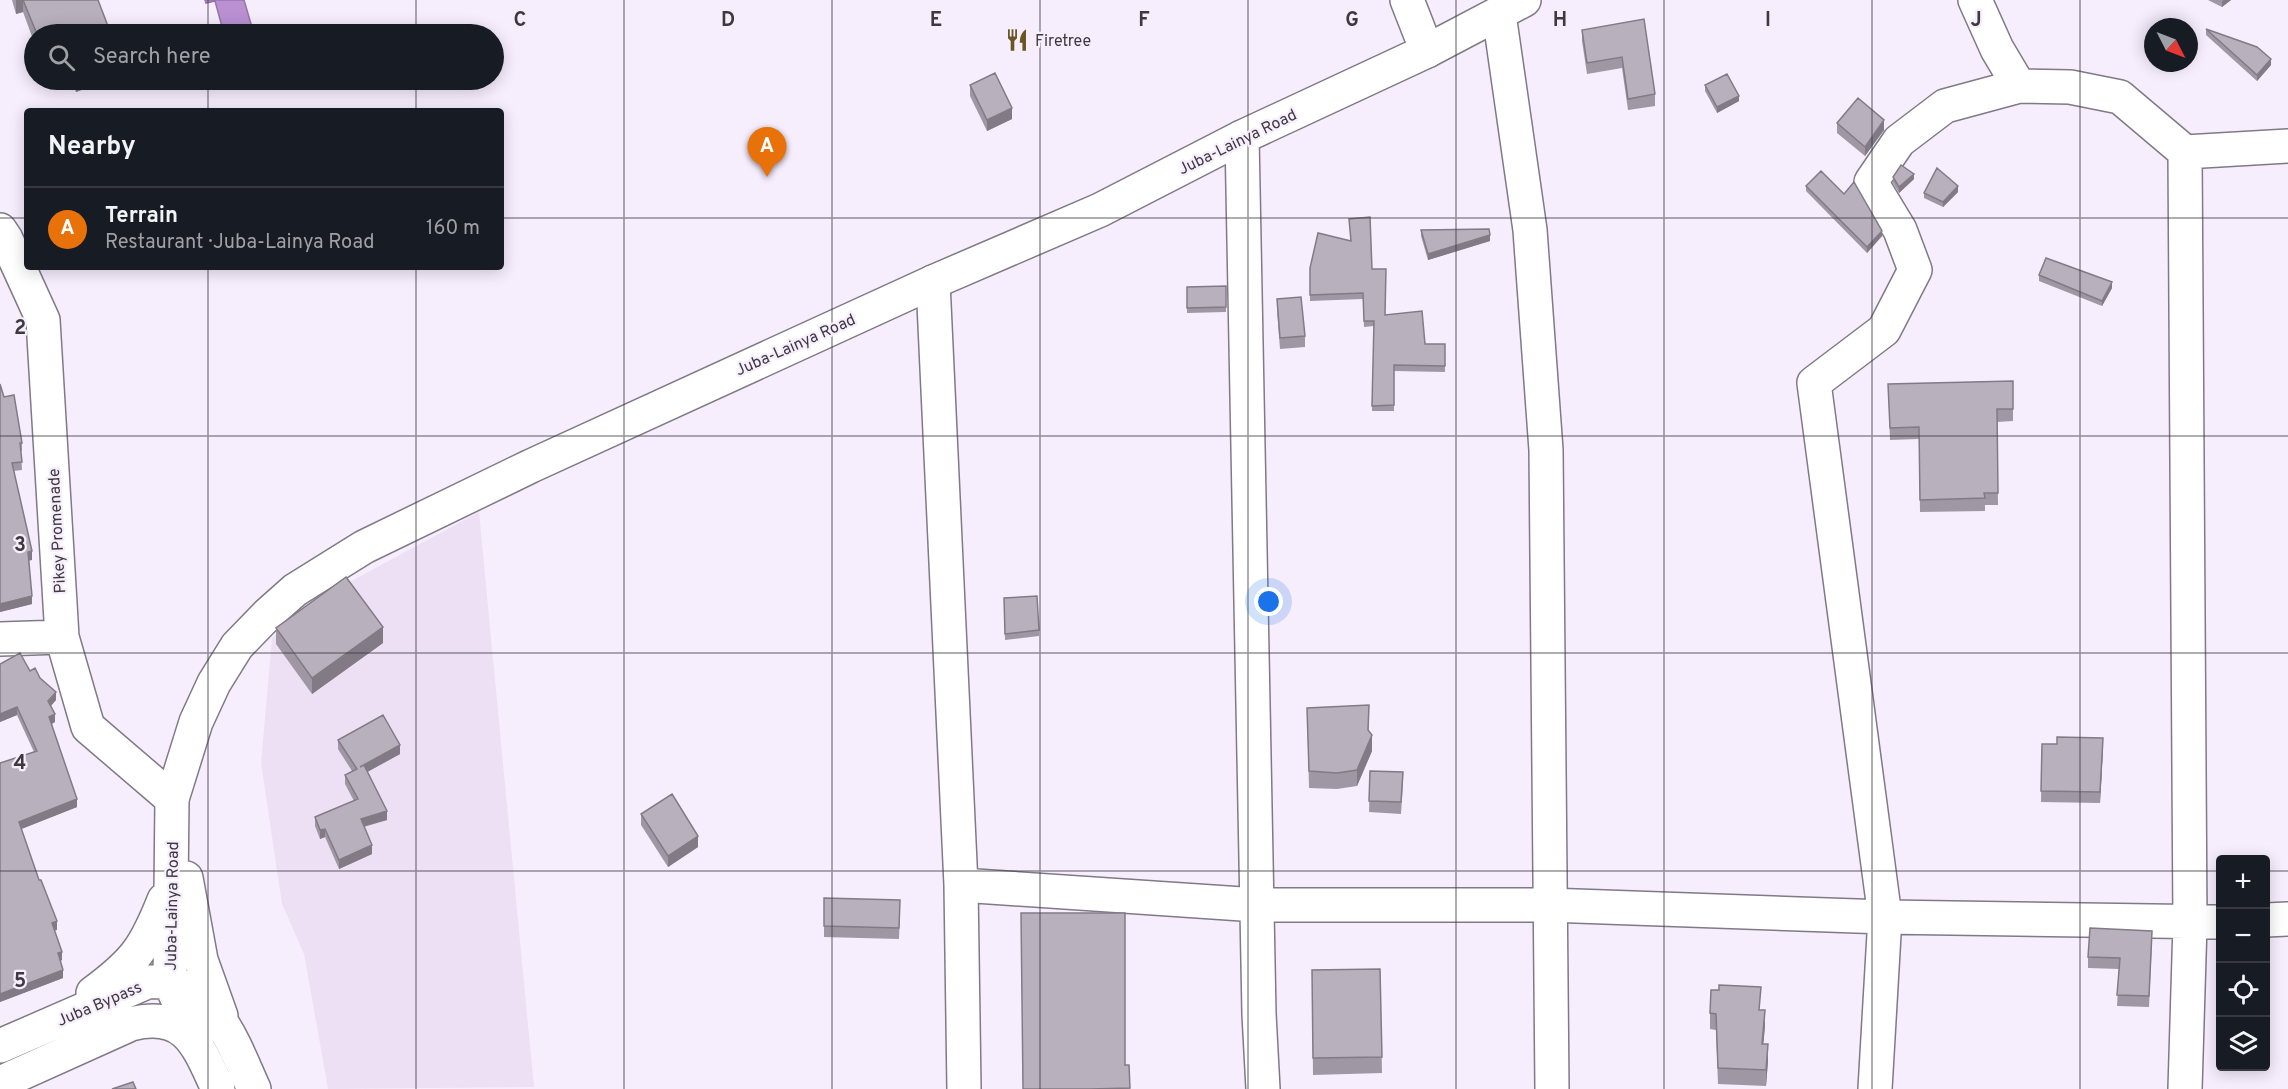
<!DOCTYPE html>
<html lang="en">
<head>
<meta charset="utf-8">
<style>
	body { margin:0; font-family:Overpass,sans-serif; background:#242831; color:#f1f3f6 }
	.controls { position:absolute; right:18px; bottom:18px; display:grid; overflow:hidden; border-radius:6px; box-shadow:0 3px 15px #0003 }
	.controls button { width:54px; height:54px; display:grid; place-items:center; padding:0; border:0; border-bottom:2px solid #363941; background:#171b24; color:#f1f3f6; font:30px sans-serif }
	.compass { position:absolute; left:2144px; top:18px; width:54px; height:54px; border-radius:50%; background:#171b24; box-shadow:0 3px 15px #0003; rotate:132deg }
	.you { position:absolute; left:1269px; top:602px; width:21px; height:21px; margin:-15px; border:4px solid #fff; border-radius:50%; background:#1a73e8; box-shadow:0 0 0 9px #1a73e833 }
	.badge { display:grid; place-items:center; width:39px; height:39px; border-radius:50%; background:#2563eb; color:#fff; font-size:20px; font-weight:700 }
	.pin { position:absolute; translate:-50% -50px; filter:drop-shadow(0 2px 3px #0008) }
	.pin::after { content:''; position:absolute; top:32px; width:21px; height:18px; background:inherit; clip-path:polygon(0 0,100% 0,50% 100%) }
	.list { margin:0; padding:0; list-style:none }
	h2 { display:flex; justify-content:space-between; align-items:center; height:78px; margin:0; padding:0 24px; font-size:26px }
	h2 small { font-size:20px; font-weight:400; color:#9ea1a6 }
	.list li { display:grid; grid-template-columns:39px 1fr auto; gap:18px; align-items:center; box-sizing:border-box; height:84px; padding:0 24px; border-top:2px solid #363941 }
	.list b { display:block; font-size:22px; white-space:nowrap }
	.list p { margin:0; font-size:20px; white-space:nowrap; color:#9ea1a6 }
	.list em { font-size:20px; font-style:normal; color:#9ea1a6 }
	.icon { flex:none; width:33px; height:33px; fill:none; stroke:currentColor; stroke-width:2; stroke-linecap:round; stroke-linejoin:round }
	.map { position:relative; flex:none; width:2288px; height:1089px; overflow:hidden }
	.search { position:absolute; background:#171b24; box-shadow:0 3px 15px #0003; left:24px; top:24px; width:480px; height:66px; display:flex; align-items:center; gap:15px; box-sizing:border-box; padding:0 21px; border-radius:33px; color:#9ea1a6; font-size:22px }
	.panel { position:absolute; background:#171b24; box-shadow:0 3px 15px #0003; left:24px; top:108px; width:480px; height:162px; border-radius:6px }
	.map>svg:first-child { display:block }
	.built { fill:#ede0f5 }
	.water { fill:#ba90d3; stroke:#9476a7; stroke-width:1.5 }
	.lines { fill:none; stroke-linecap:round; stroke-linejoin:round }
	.minor-casing { stroke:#817986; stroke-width:36 }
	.major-casing { stroke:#817986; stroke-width:36 }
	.minor { stroke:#fff; stroke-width:33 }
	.major { stroke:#fff; stroke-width:33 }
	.wall { fill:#9f97a3 }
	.shaded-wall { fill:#827b85 }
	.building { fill:#b9b0be; stroke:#827b85; stroke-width:1.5 }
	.grid { fill:none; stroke:#3d393f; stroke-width:1.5; stroke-opacity:0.55 }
	.labels { text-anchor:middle; stroke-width:4.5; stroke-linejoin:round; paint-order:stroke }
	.poi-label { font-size:16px; fill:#3d393f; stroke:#f7eefd; text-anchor:start }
	.street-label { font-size:16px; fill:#3d393f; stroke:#f7eefd }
	.grid-label { font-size:20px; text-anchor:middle; font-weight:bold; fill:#3d393f; stroke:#f7eefd; stroke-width:4.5; stroke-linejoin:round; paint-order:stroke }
</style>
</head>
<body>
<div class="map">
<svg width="2288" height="1089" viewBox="0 0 2288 1089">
	<rect width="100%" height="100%" fill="#f7eefd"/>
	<path class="built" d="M479,512L534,1087L328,1089L304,954L282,904L261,763L272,638L297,614L333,591Z"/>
	<path class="water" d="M205,0H244L254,34H224L215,1L206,3Z"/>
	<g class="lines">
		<g class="minor-casing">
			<path id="minor" d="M1407,0L1427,51
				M1975,0L1997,49L2019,86L2070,87L2120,97L2185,152L2288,146
				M1499,14L1530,230L1546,450L1552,1089
				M1242,137L1259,1014L1263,1089
				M2185,152L2190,924L2185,1089
				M0,230L6,239L43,320L62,637L88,727L172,799
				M933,282L961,885L1257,905H1548L1885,917L2220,922
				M0,639L62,637
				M961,885L964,1089
				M2266,920L2288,919
				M1875,1089L1885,917L1814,383L1884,330L1915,270L1900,230L1871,182L1899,141L1945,106L2019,86"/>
		</g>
		<g class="major-casing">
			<path id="major" d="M186,878L201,960L221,1016
				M93,993C135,962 145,948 164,900
				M197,1044L170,982L172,799L196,722L214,683L237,646L268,614L295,590L364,547L531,466L933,282L1100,210L1242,137L1427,51L1524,0
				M0,1046L147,982C154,982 163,981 170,983C218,993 236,1050 254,1089
				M0,1083L131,1024C187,1010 198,1046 218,1089"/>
		</g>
		<use href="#minor" class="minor"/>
		<use href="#major" class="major"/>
	</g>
	<path class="wall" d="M12,0H98L111,34H34V42L23,12L16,14Z
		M2208,0H2231L2222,7Z
		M1644,19L1655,94V106L1628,110L1622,68L1587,74L1582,41V30Z
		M2206,29L2271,65L2257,81L2206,35Z
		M71,80H100V83L76,92Z
		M970,85L1012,119L987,131L970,96Z
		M1705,85L1739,101L1717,113L1705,91Z
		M1837,123L1884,130L1865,156L1837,133Z
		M1893,177L1914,179L1899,193L1893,183Z
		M1806,186L1882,236L1867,253L1806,191Z
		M1958,192L1943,207L1924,198V193Z
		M1421,230L1490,241L1428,260L1421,236Z
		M1310,268L1372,269L1385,315L1425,344H1445V372L1394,371V411H1372L1374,326L1364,327L1363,299L1310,301Z
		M2039,275L2112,288L2102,306L2039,281Z
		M1226,286V312L1187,313V287Z
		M1277,299L1305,336V347L1280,349L1277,310Z
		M2013,381V421L1997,422L1998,505H1985V511L1920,512L1919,439L1890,440L1888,384Z
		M4,397L22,443V451H21L22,470L13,471L32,560H29L32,604L0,612Z
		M1004,598L1039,630V636L1005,640Z
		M276,628L383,643L312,694L276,644Z
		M0,664L30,671L40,678L56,700L51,706L55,722L52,724L77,807L21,829L57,930H54L62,960L61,961L63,978L0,1002V763L34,752L17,715L0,722Z
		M1307,708L1369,731L1372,751L1357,786L1337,789L1309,788Z
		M338,740L400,754L367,772L387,820L364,827L372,854L339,869L325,837L320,839L315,826V817L354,801L345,784V775L352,771L338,749Z
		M2042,744L2103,748L2100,803L2041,802Z
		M1370,771L1403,783L1401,814L1369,812Z
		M641,814L698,847L668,867L641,825Z
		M824,898L900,911L899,939L824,937Z
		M2152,942L2149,1007L2117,1006L2119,969L2088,968V957Z
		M1380,969L1382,1073L1313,1075L1312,970Z
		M1760,1010L1765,1026L1763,1044L1768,1061L1766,1086L1718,1084L1716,1030L1710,1029V1013Z
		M1125,1065L1130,1089H1023Z"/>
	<path class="shaded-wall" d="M16,0H23V12L16,14Z
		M2224,0H2231L2222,7V1Z
		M2271,59V65L2257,81V75Z
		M76,80H100V83L76,92Z
		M1739,96V101L1717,113V107Z
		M1012,108V119L987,131V120Z
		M1884,120V130L1865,156V147Z
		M1914,174V179L1899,193V187Z
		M1958,186V192L1943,207V202Z
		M1882,231V236L1867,253V247Z
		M1490,235V241L1428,260V254Z
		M2112,282V288L2102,306V301Z
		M32,551V560L28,561V552Z
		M32,596V604L0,612V604Z
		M383,627V643L312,694V678Z
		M56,692V700L48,709V701Z
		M1369,705L1368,743L1372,735V751L1357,786V770Z
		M17,707V715L0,722V714Z
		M55,714V722L49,725V717Z
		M2103,738V748L2100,803V792Z
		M400,745V754L360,776V767Z
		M77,799V807L19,830V822Z
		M387,811V820L361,827V819Z
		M325,829V837L320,839V830Z
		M698,836V847L668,867V856Z
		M372,845V854L339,869V860Z
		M57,921V930L52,931V923Z
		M62,952V960L58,961V953Z
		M63,970V978L0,1002V994Z
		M1765,1010V1026L1762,1060V1044Z
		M1768,1044V1061L1766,1086V1070Z"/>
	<path class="building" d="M23,0H98L111,34H37Z
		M1644,19L1655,94L1628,99L1622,57L1587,63L1582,30Z
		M2206,29L2257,47L2271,59L2257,75Z
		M995,73L1012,108L987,120L970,85Z
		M1727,74L1739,96L1717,107L1705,85Z
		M1858,98L1884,120L1865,147L1837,123Z
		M1901,165L1914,174L1899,187L1893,177Z
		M1937,168L1958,186L1943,202L1924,193Z
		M1821,171L1844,194L1854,182L1882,231L1867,247L1806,186Z
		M1370,217L1372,269H1386L1385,315L1422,311L1425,344H1445V366L1394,365V405L1372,406L1374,321H1364L1363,293L1310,295V268L1318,233L1351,241L1349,219Z
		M1489,229L1490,235L1428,254L1421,230Z
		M2046,258L2112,282L2102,301L2039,275Z
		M1226,286V307L1187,308V287Z
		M1301,297L1305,336L1280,338L1277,299Z
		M2013,381V409H1997L1998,493H1984L1985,498L1920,500L1919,427L1890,428L1888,384Z
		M0,384L4,397L14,395L22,443H20L22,462L12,463L32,551L28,552L32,596L0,604Z
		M346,577L383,627L312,678L276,628Z
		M1037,596L1039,630L1005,634L1004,598Z
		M20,653L30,671L35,668L40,678L56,692L48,701L55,714L49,717L77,799L19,822L39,880H41L57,921L52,923L62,952L58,953L63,970L0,994V763L37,751L17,707L0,714V664Z
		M1369,705L1368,730L1372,735L1357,770L1337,773L1309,771L1307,708Z
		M383,715L400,745L360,767L364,765L387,811L361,819L372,845L339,860L325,829L320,830L315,817L358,799L345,775L357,769L338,740Z
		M2057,737L2103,738L2100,792L2041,791L2042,744H2057Z
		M1370,771L1403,772L1401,802L1369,801Z
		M672,794L698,836L668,856L641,814Z
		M824,898L900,900L899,928L824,926Z
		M1021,913H1125V1065H1129L1130,1088L1090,1089H1023Z
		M2090,928L2152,931L2149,996L2117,995L2120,958L2088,957Z
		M1380,969L1382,1057L1313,1058L1312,970Z
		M1719,985L1761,987L1759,1010H1765L1762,1044H1768L1766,1070L1718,1068L1716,1014L1710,1013L1711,990H1719Z
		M133,1082L136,1089H112Z"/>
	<path class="grid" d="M208,0V34M416,0V34M624,0V1089M832,0V1089M1040,0V1089M1248,0V1089M1456,0V1089M1664,0V1089M1872,0V1089M2080,0V1089M208,80V111M416,80V111M0,218H27M501,218H2288M208,267V1089M416,267V1089M0,436H2288M0,653H2288M0,871H2220M2266,871H2288"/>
	<defs>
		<g id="restaurant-bare" transform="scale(1.8)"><path d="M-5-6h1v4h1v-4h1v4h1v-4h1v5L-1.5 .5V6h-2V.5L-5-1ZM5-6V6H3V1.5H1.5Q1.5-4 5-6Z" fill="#6a5524" stroke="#f7eefd" stroke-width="2.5" paint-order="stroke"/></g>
	</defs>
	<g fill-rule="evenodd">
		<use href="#restaurant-bare" x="1017" y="40"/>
	</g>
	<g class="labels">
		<g class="poi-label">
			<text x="1035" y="46">Firetree</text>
		</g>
		<g class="street-label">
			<text transform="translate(1237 141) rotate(-26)" y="6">Juba-Lainya Road</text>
			<text transform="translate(795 344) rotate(-24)" y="6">Juba-Lainya Road</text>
			<text transform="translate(56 531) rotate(-93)" y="6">Pikey Promenade</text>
			<text transform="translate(171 906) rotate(-89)" y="6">Juba-Lainya Road</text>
			<text transform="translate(99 1003) rotate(-23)" y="6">Juba Bypass</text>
		</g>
	</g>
	<g class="grid-label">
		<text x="520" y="26">C</text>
		<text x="728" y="26">D</text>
		<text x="936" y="26">E</text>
		<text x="1144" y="26">F</text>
		<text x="1352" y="26">G</text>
		<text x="1560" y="26">H</text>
		<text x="1768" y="26">I</text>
		<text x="1976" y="26">J</text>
		<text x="20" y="334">2</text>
		<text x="20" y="551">3</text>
		<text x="20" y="769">4</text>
		<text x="20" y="987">5</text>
	</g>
</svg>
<div class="controls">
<button>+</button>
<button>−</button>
<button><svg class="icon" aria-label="locate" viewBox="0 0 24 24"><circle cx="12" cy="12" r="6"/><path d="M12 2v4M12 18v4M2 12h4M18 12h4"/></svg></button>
<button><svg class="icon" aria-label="layers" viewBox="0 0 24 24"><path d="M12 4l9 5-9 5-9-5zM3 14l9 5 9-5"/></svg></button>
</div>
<svg class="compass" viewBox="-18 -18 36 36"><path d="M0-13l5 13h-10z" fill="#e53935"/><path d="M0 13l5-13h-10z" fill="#9ea1a6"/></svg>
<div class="you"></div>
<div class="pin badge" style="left:767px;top:177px;background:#e8710a">A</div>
<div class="search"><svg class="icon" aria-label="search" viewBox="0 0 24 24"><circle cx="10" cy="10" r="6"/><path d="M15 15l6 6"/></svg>Search here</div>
<section class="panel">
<h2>Nearby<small></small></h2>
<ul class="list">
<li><span class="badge" style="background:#e8710a">A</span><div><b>Terrain</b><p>Restaurant · Juba-Lainya Road</p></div><em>160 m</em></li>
</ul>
</section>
</div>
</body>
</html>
